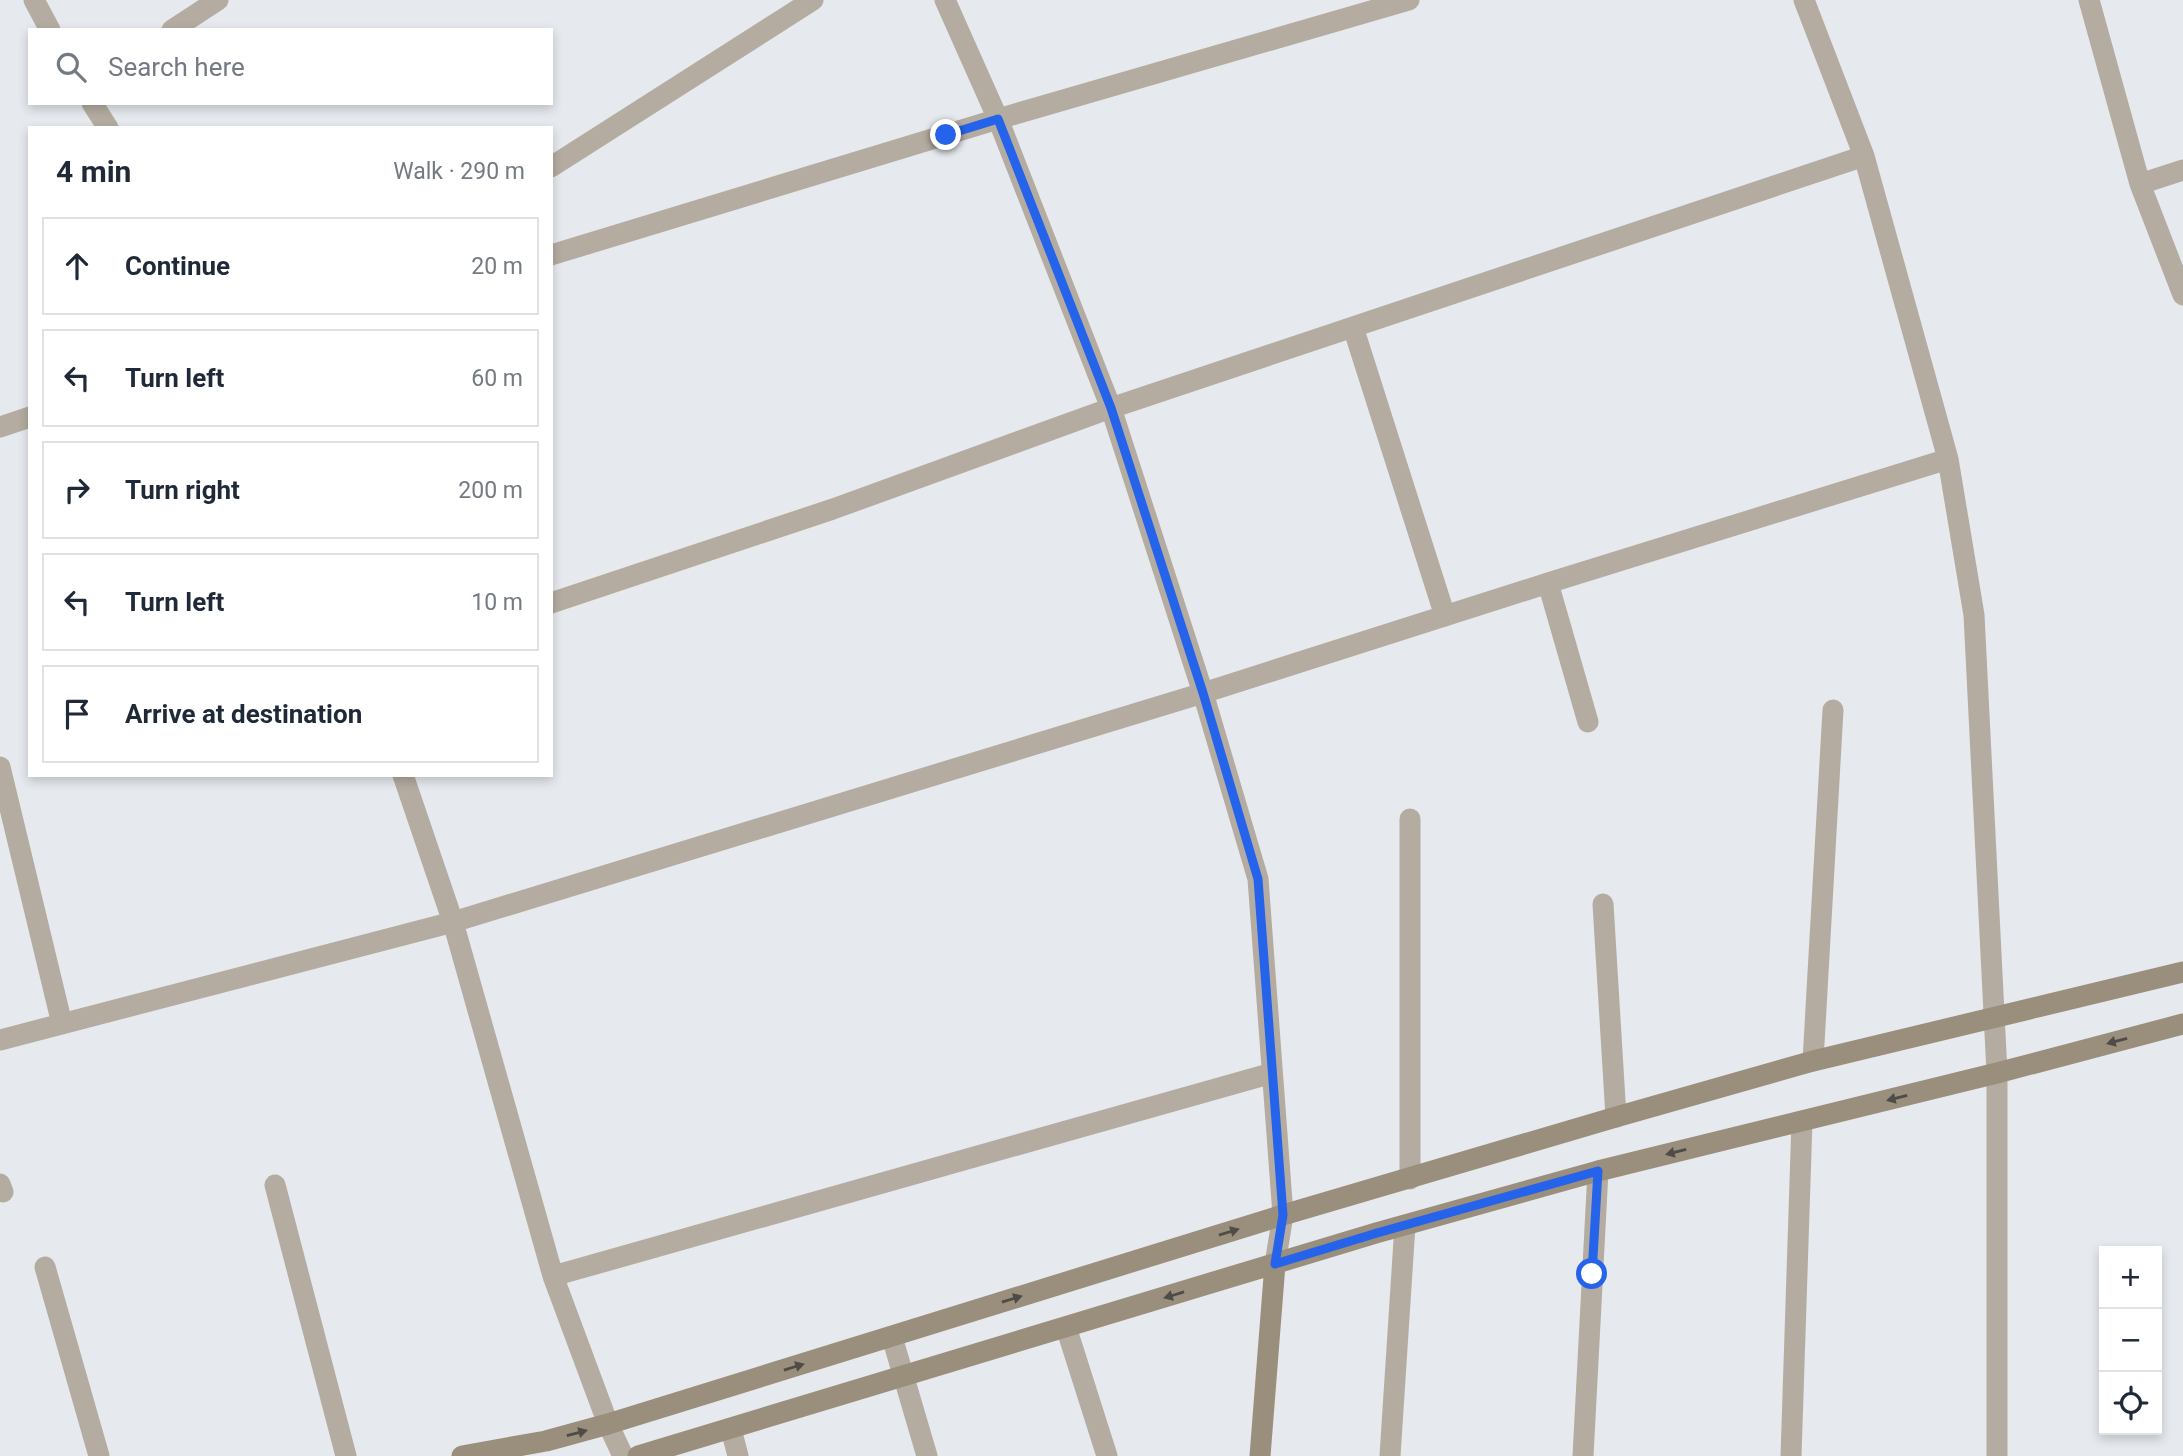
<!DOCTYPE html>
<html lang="en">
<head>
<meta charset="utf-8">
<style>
	body { margin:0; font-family:Roboto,sans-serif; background:#f2f2f3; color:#1f2937 }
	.controls { position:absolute; right:21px; bottom:21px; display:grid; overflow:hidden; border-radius:0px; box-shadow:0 4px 10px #0003 }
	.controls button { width:63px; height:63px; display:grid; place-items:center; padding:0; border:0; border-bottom:2px solid #e0e1e3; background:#fff; color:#1f2937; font:35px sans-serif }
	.stop { position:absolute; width:21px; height:21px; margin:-16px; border:5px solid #2563eb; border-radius:50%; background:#fff }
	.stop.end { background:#2563eb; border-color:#fff; box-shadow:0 2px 7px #0008 }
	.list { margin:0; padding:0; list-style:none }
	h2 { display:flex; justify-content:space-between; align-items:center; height:91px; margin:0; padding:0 28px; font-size:30px }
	h2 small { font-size:23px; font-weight:400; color:#747a83 }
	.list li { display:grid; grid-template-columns:46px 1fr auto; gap:21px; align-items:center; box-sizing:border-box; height:98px; margin:0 14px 14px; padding:0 14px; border:2px solid #e0e1e3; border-radius:0px }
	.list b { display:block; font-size:26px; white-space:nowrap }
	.list em { font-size:23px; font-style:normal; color:#747a83 }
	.icon { flex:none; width:38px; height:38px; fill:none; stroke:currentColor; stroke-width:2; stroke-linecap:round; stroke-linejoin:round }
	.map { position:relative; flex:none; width:2183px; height:1456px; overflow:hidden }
	.search { position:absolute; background:#fff; box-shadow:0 4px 10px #0003; left:28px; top:28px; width:525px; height:77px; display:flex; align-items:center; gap:18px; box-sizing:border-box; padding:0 24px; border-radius:0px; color:#747a83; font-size:26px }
	.panel { position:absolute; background:#fff; box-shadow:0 4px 10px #0003; left:28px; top:126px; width:525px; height:651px; border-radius:0px }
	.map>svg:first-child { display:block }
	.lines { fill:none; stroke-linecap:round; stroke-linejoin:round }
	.street { stroke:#b4aca0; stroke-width:21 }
	.secondary { stroke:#9a8e7c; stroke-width:21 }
	.oneway { fill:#4e4b48 }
	.route { stroke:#2563eb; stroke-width:9 }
</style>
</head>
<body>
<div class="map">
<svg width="2183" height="1456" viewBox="0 0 2183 1456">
	<rect width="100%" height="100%" fill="#e6e9ee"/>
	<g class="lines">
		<path class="street" d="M34,0L50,30
			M945,0L998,119L1111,408L1203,693L1258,879L1283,1215L1275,1264
			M2089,0L2140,184L2183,170
			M172,30L218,0
			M92,103L108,128
			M551,167L813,0
			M2140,184L2183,295
			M551,255L998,119L1409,0
			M1353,327L1445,616
			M0,427L30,417
			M1948,459L1974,615L1997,1073V1456
			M1548,583L1588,722
			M551,603L833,509L1111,408L1864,156
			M0,767L62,1024
			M403,775L453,922L553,1276L608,1424L623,1456
			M1603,904L1616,1117
			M0,1040L453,922L1203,693L1548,583L1948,459L1864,156L1804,0
			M1813,1061L1833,710
			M1410,1179V819
			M0,1184L3,1192
			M275,1185L346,1456
			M45,1267L99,1456
			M553,1276L1272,1073
			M1066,1327L1107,1456
			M892,1337L927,1456
			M731,1429L738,1456
			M1390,1456L1405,1225
			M1583,1456L1598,1171
			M1791,1456L1802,1121"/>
		<path class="secondary" d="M462,1456L546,1441L608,1424L1283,1215L1616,1117L1813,1061L2183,972
			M638,1456L1376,1233L1598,1171L1997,1073L2183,1024
			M1260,1456L1275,1264"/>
	</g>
	<defs><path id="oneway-solid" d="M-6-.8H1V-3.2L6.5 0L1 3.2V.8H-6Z" transform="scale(1.75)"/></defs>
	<g class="oneway">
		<use href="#oneway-solid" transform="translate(2117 1041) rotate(165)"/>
		<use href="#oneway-solid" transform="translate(1897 1098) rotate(166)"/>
		<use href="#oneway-solid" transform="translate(1676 1152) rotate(166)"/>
		<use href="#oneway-solid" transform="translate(1229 1232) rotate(-17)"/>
		<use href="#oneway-solid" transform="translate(1174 1295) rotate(163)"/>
		<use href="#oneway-solid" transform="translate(1012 1299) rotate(-17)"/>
		<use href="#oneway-solid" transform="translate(794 1367) rotate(-17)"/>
		<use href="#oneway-solid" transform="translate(577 1433) rotate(-15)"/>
	</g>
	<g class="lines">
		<path class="route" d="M946,135L998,119L1111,408L1203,693L1258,879L1283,1215L1275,1264L1377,1233L1598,1171L1592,1274"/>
	</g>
</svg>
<div class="controls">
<button>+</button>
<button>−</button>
<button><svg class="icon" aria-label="locate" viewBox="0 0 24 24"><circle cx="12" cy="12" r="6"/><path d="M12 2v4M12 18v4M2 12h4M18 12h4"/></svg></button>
</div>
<div class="stop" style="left:1592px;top:1274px"></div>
<div class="stop end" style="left:946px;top:135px"></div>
<div class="search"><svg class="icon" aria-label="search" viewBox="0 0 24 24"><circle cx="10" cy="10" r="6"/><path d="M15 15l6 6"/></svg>Search here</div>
<section class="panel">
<h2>4 min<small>Walk · 290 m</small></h2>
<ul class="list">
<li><svg class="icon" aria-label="ahead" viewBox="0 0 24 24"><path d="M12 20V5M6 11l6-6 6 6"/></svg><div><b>Continue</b></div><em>20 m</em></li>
<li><svg class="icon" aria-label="left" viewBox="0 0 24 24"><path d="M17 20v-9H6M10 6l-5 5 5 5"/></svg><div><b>Turn left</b></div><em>60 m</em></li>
<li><svg class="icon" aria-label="right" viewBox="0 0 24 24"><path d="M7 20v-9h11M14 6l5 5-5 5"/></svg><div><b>Turn right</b></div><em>200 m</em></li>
<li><svg class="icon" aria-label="left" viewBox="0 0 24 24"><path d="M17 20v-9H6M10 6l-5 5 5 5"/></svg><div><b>Turn left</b></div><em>10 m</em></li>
<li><svg class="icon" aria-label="arrive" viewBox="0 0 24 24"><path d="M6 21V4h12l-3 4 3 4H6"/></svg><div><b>Arrive at destination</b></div></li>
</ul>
</section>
</div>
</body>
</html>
